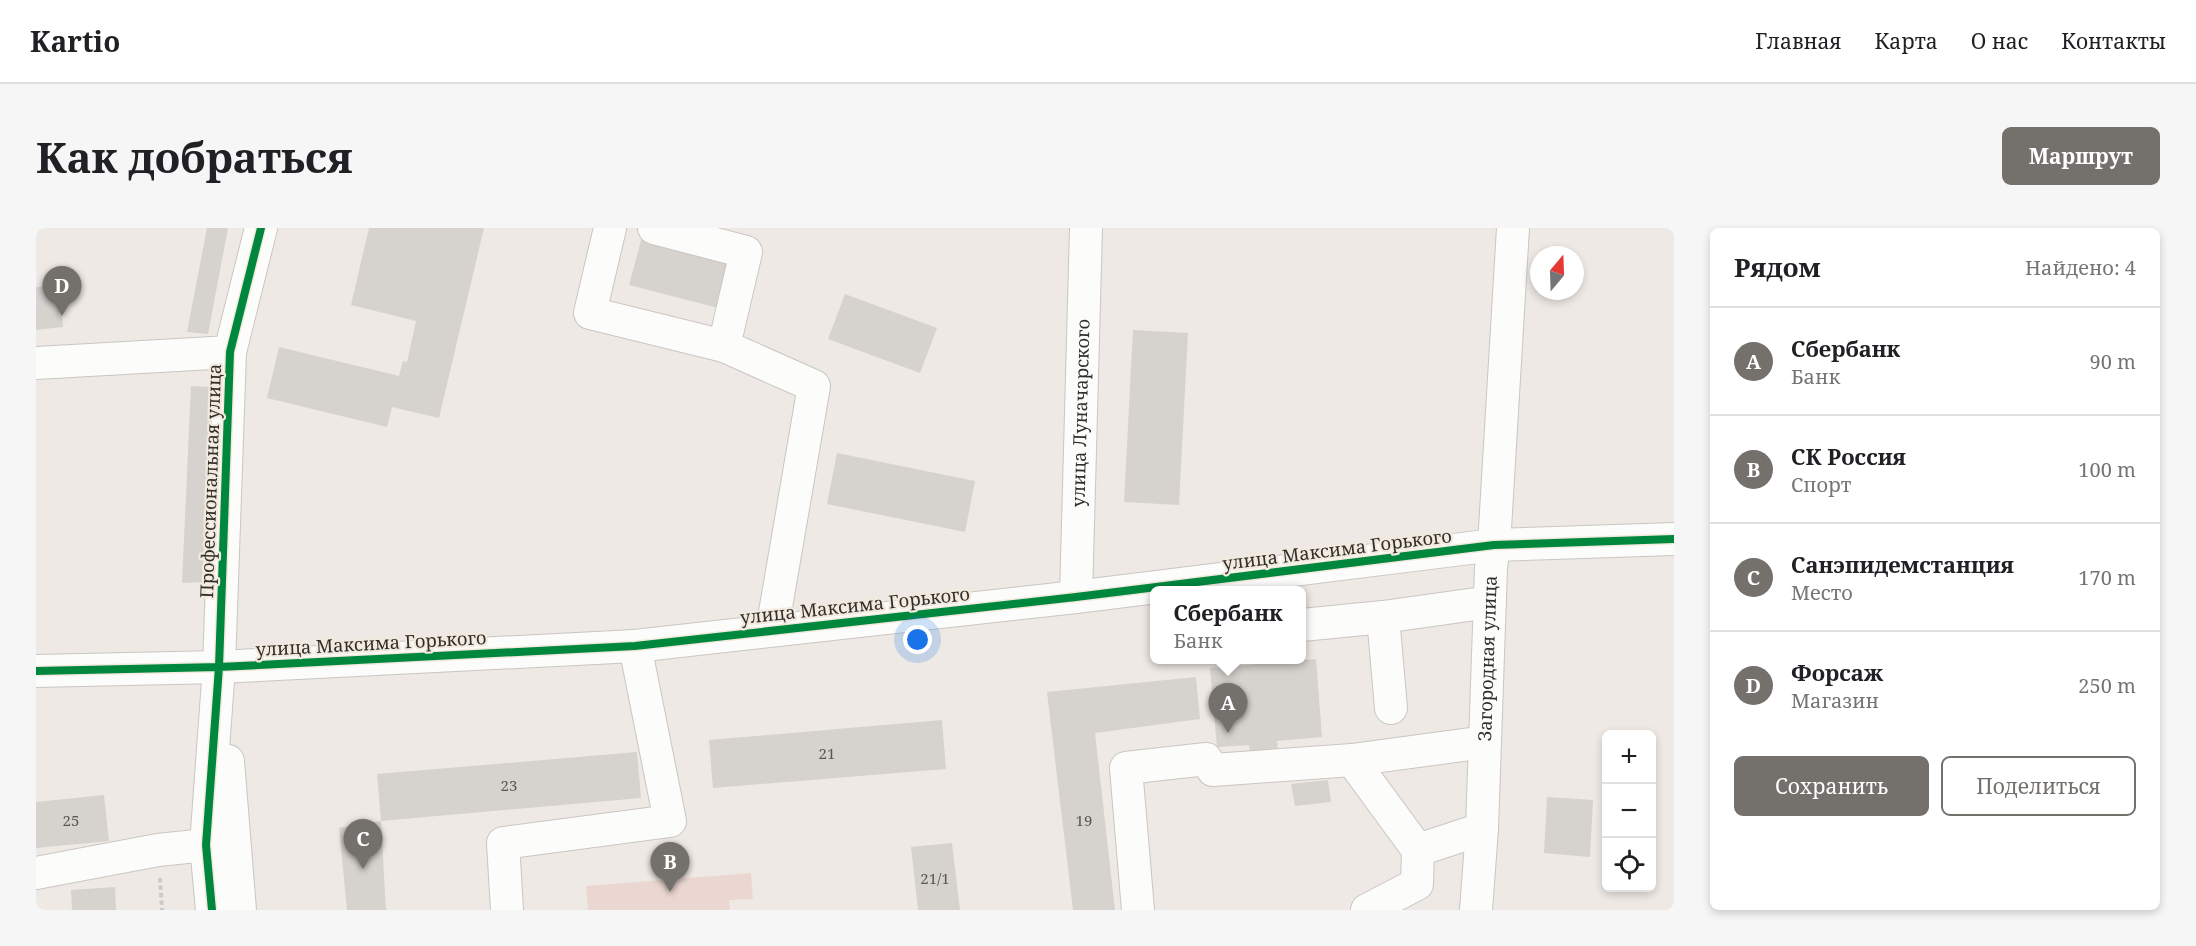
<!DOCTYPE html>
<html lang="ru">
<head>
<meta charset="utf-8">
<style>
	body { margin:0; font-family:"Noto Serif",serif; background:#f6f6f6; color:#202124 }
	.controls { position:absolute; right:18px; bottom:18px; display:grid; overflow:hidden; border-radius:9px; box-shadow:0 3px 9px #0003 }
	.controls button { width:54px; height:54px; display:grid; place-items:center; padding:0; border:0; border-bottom:2px solid #e0e0e0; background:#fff; color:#202124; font:30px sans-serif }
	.compass { position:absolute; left:1494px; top:18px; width:54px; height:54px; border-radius:50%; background:#fff; box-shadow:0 3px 9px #0003; rotate:19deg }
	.you { position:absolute; left:882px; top:412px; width:21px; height:21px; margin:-15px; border:4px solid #fff; border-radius:50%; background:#1a73e8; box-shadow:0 0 0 9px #1a73e833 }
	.badge { display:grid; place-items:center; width:39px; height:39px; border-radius:50%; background:#74706c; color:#fff; font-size:20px; font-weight:700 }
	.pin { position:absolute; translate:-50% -50px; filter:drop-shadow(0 2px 3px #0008) }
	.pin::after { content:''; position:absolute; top:32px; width:21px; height:18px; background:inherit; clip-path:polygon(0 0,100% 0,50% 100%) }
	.popup { position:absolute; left:1114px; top:358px; width:156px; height:78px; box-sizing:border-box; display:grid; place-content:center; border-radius:9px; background:#fff; filter:drop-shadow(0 2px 4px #0005); font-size:20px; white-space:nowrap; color:#757577 }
	.popup b { font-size:22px; color:#202124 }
	.popup::after { content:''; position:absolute; left:50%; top:100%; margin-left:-12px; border:12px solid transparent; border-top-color:#fff }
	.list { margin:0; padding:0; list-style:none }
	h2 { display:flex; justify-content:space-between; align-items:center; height:78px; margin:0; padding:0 24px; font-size:26px }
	h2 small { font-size:20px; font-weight:400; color:#757577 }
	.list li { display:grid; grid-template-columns:39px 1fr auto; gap:18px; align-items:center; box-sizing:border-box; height:108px; padding:0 24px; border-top:2px solid #e0e0e0 }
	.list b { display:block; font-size:22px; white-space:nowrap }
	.list p { margin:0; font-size:20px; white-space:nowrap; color:#757577 }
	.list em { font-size:20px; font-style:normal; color:#757577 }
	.actions { display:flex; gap:12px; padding:18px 24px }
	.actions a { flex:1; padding:14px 0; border:2px solid #74706c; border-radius:9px; text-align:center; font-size:21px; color:#74706c }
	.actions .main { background:#74706c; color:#fff }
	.icon { flex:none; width:33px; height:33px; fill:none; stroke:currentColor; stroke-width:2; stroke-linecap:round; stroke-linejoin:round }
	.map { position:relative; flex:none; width:1638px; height:682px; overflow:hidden; border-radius:9px }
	header { display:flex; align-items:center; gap:36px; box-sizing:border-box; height:84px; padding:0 30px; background:#fff; border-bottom:2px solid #e0e0e0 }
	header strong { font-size:28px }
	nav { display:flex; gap:33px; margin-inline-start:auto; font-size:21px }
	.intro { display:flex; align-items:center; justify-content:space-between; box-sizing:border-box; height:144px; padding:0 36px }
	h1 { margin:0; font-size:42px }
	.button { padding:15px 27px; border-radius:9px; background:#74706c; color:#fff; font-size:21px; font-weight:700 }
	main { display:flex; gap:36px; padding:0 36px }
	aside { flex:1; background:#fff; border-radius:9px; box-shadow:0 3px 9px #0003 }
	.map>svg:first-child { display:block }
	.green { fill:#ebd7d1 }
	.building { fill:#d6d2ce }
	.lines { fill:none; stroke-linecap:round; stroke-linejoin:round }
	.minor-casing { stroke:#cac6c1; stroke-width:34 }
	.path { stroke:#cccbc9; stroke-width:4; stroke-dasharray:4.5 3; stroke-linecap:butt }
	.minor { stroke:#fcfcfb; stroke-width:32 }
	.cycleway-casing { stroke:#f3eadf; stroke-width:11 }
	.cycleway { stroke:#00873e; stroke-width:8 }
	.labels { text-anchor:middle; stroke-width:4.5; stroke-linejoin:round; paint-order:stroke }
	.number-label { font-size:15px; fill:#5b5854 }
	.street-label { font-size:18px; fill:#322f2b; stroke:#f3eadf }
</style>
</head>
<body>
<header>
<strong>Kartio</strong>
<nav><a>Главная</a><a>Карта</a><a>О нас</a><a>Контакты</a></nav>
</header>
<div class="intro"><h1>Как добраться</h1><a class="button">Маршрут</a></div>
<main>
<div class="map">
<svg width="1638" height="682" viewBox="0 0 1638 682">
	<rect width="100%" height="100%" fill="#eee9e4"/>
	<path class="green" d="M715,645L717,671L693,672L694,682H552L550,658Z"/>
	<path class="building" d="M171,0H192L172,106L151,104Z
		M333,0H448L403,190L356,179L351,199L231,170L243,119L363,148L367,133L371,134L380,93L315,77Z
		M607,5L699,29L686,81L593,57Z
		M24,57L27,99L0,102V59Z
		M809,66L901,100L884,145L792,111Z
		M1097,102L1152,105L1143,277L1088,274Z
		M155,158L175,159L166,354L146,355Z
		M801,225L939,253L929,304L791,276Z
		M1280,431L1286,509L1241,513L1242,525L1214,527L1213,517L1181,519L1174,440Z
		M1160,449L1164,491L1059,505L1079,682H1037L1011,464Z
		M906,492L910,541L677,560L673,512Z
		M601,524L605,570L345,593L341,546Z
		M1292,552L1295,574L1259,578L1255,556Z
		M68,567L73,613L0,620V574Z
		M1511,569L1557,572L1554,629L1508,625Z
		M345,593L350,682H311L303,600Z
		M916,615L924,682H882L875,619Z
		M79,659L80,682H36L35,662Z"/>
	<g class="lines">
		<g class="minor-casing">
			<g id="minor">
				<path d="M574,0L554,85L688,118L778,158L736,402"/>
				<path d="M618,0L710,24L688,118"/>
				<path d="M0,135L194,124"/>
				<path id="s1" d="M1040,369L1050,0"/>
				<path d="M1347,389L1355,480"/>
				<path d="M1266,397L1347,389L1454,374"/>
				<path d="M0,443L183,439L599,418L1040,369L1458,317L1638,311"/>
				<path d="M1316,532L1382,622L1446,601"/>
				<path d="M192,533L204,682"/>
				<path d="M0,645L122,622L170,617"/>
				<path d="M176,682L170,617L183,439L194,124L225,0"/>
				<path d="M471,682L467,615L634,593L599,418"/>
				<path d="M1102,682L1090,540L1170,531L1177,542L1316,532L1449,514"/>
				<path d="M1331,682L1381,656L1382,622"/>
				<path id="s2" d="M1440,682L1446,601L1455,340L1458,317L1477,0"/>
			</g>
		</g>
		<path class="path" d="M124,650L126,682"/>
		<use href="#minor" class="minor"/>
		<g class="cycleway-casing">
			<path id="cycleway" d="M0,443L183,439L599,418L1040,369L1458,317L1638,311
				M176,682L170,617L183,439L194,124L225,0"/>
		</g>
		<use href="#cycleway" class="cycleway"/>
	</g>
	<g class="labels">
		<g class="number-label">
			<text x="791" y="531">21</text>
			<text x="473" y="563">23</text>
			<text x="35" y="598">25</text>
			<text x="1048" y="598">19</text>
			<text x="899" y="656">21/1</text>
		</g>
		<g class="street-label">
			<text dy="6" stroke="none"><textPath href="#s1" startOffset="184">улица Луначарского</textPath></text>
			<text transform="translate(175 253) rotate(-88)" y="6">Профессиональная улица</text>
			<text transform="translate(1301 322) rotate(-7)" y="6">улица Максима Горького</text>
			<text transform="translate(819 378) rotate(-6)" y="6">улица Максима Горького</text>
			<text transform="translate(335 416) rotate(-3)" y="6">улица Максима Горького</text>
			<text dy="6" stroke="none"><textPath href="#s2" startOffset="252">Загородная улица</textPath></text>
		</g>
	</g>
</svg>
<div class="controls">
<button>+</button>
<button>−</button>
<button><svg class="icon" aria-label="locate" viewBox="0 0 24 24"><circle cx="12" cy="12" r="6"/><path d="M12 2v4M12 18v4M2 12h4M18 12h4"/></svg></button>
</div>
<svg class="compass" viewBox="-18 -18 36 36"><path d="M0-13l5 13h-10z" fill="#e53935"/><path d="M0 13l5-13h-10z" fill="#757577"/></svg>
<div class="you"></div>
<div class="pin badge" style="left:1192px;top:505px">A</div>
<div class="popup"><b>Сбербанк</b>Банк</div>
<div class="pin badge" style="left:634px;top:664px">B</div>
<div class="pin badge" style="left:327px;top:641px">C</div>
<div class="pin badge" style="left:26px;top:88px">D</div>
</div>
<aside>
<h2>Рядом<small>Найдено: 4</small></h2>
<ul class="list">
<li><span class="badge">A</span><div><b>Сбербанк</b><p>Банк</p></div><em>90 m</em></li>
<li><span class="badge">B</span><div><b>СК Россия</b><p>Спорт</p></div><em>100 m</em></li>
<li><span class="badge">C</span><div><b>Санэпидемстанция</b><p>Место</p></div><em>170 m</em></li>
<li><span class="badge">D</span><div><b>Форсаж</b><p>Магазин</p></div><em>250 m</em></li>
</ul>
<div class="actions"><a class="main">Сохранить</a><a>Поделиться</a></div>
</aside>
</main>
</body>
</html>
